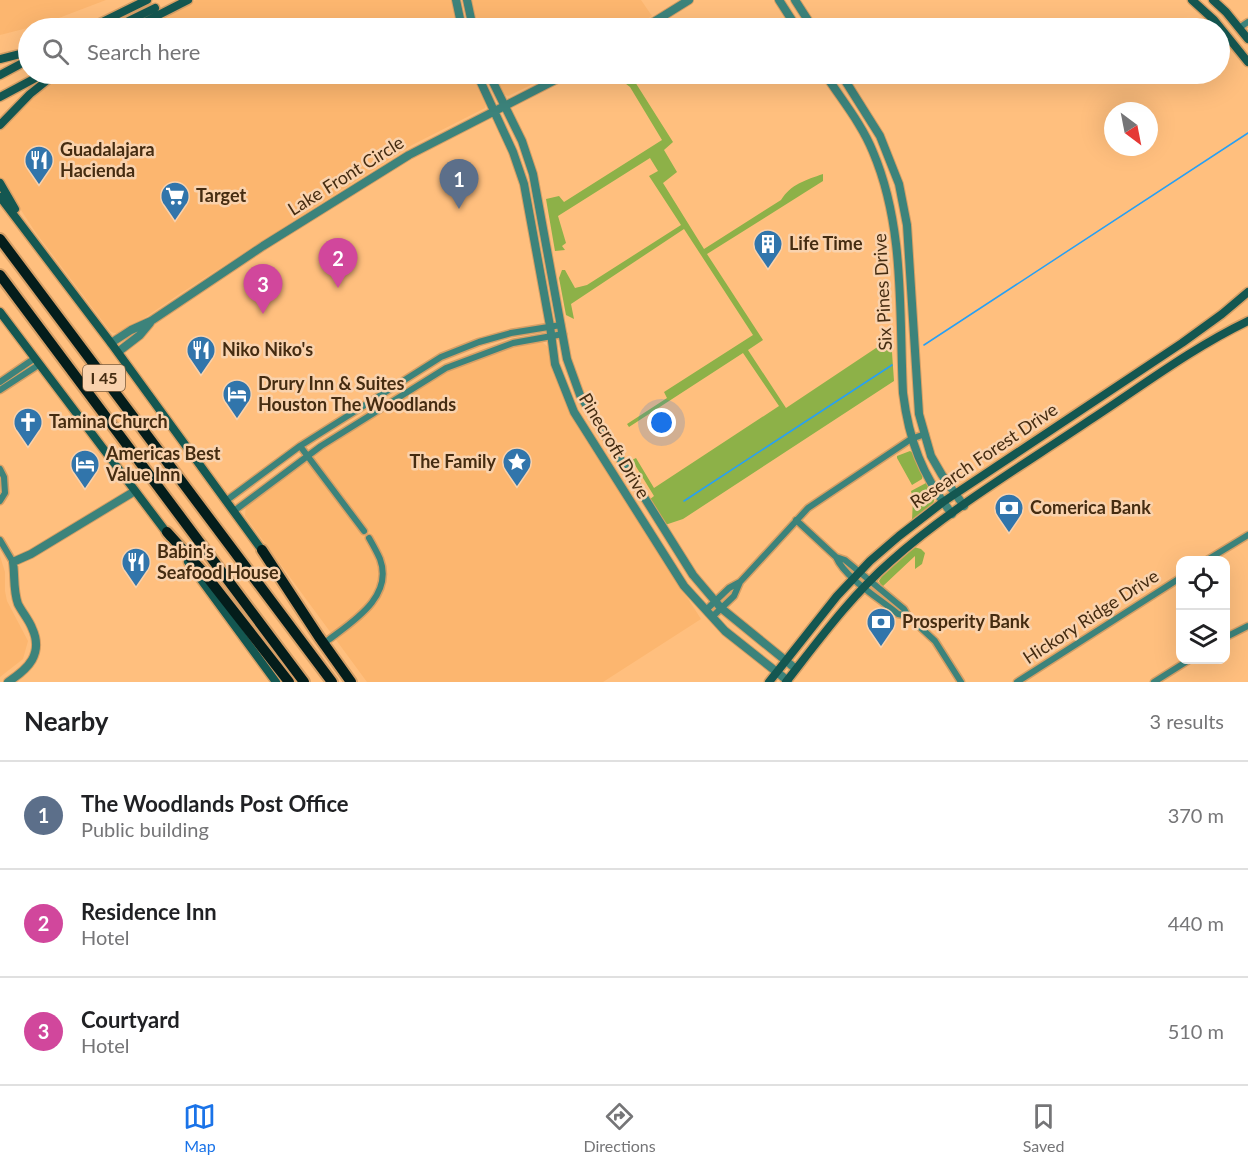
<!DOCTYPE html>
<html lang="en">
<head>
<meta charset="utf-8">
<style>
	body { margin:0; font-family:Lato,sans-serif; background:#f2f2f2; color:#202124 }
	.controls { position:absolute; right:18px; bottom:18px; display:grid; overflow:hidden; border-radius:12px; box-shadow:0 6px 24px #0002 }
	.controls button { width:54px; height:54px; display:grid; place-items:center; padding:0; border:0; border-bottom:2px solid #e0e0e0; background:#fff; color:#202124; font:30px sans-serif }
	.compass { position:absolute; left:1104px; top:102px; width:54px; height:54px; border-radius:50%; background:#fff; box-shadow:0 6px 24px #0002; rotate:148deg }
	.you { position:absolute; left:662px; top:423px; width:21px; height:21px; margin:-15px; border:4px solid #fff; border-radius:50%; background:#1a73e8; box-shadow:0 0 0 9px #1a73e833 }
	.badge { display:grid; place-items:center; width:39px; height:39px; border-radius:50%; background:#1a73e8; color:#fff; font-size:20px; font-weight:700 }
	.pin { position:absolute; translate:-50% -50px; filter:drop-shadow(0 2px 3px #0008) }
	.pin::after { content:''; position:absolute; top:32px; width:21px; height:18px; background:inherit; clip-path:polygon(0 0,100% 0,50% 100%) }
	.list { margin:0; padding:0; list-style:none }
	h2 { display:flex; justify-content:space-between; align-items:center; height:78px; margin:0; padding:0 24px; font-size:26px }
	h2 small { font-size:20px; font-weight:400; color:#757577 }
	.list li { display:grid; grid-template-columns:39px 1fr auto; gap:18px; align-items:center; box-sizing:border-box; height:108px; padding:0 24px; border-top:2px solid #e0e0e0 }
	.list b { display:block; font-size:22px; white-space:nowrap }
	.list p { margin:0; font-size:20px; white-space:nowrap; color:#757577 }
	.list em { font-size:20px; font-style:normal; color:#757577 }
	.icon { flex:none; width:33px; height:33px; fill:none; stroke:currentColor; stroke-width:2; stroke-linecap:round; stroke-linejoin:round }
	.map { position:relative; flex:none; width:1248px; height:682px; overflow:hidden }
	.search { position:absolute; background:#fff; box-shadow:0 6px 24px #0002; left:18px; right:18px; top:18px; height:66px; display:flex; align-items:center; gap:15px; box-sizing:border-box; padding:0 21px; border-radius:33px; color:#757577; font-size:22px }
	.sheet { height:402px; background:#fff }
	nav { display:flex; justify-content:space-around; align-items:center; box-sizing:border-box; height:84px; border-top:2px solid #e0e0e0; background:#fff; font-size:16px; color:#757577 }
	nav a { display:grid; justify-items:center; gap:3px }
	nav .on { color:#1a73e8 }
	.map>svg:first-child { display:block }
	.built { fill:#fcb66f }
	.green { fill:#8db148 }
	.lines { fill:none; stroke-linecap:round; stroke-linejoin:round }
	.stream { stroke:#27a0f5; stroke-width:1.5 }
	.minor-casing { stroke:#d69f66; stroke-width:9 }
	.tertiary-casing { stroke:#d69f66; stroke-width:10 }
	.secondary-casing { stroke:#d69f66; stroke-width:11 }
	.motorway-casing { stroke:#d69f66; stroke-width:14 }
	.minor { stroke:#3c837b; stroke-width:6 }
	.tertiary { stroke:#3c837b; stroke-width:8 }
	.secondary { stroke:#145751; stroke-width:8 }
	.motorway { stroke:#041d1b; stroke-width:10 }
	.labels { text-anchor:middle; stroke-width:5; stroke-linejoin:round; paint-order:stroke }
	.shield { fill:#f9d2ad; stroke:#7b5e40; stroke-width:1.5 }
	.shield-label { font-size:16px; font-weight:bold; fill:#452c11 }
	.poi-label { font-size:18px; font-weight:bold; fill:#452c11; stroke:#f9d2ad; text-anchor:start }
	.street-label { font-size:18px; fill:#452c11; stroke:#f9d2ad }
</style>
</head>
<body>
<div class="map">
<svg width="1248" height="682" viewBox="0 0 1248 682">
	<rect width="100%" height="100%" fill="#ffbf7e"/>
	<path class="built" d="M0,0H106L43,24L0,35Z
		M196,0H452L458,28H140Z
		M470,0H641L652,16L632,28H476Z
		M61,74H473L486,104L485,108L412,145L178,295L140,321L120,333H114L110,331L36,233L0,178V132L6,123L38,91Z
		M492,74H554L508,96L501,93Z
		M542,342L549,348L552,365L560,390L578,428L701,619L603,682H367L245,516L246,505L319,450L442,372L510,347Z
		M0,556L5,572V591L7,601L28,641L23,659L0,677Z"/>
	<path class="green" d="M613,74H630L673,142L664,150L677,172L663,183L704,249L781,200C791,184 806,180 823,174V181L707,254L763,340L748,350L786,408L891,338L894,381L683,519L665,525L649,500L654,496L632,460L636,458L654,488L779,406L743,353L629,427L627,424L667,398L664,392L753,335L684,229L571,304L574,319L566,315L559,278L562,270H565L575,288L587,285L681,225L649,176L658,171L650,158L558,216L566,243L562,246L565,250L555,251L546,199L559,196L564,202L662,140L630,87Z
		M910,451L913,453L923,474L922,479L912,485L897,458V456Z
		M926,483L929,484C942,506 929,507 912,520L913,499L911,491Z
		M914,547L921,549L925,553L922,564L915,569V556L882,587L879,581L882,576Z"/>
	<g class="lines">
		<path class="stream" d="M924,345L1248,133
			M684,501L892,365"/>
		<g class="minor-casing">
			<path id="minor" d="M1239,28L1248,22
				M0,382L35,358
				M0,390L40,364
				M300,446L364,531
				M0,469L4,477L5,493L0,501
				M227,500L300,446L441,357L479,342L511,333L561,325
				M234,511L321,446L446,368L513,343L563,334
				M796,520L836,557L845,560L904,609L908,616L935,641L961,682
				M0,540L13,562
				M836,557C845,578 880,599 898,614L908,616
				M1207,560L1248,535
				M706,610L729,588L740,582L808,508L911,439L925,434
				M712,617L734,596L740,582
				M1226,637L1248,626
				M327,641C352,622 394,597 380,559C377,552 373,545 369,538
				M1017,682L1180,578
				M1154,682L1189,660"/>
		</g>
		<g class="tertiary-casing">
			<path id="tertiary" d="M456,0L462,28
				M467,0L473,28
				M779,0L797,28
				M795,0L813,28
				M644,28L689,0
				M477,74L513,152L524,184L550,326L555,364L574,412L684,586L725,631L788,681
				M489,74L522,141L533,174L567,359L580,395L693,575L721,608L796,669
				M825,74C841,99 862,124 873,152C905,227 899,312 903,393C909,441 922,475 952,514
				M841,74L880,136L899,184L907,225L919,414L931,456L942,475L964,506
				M111,343L131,330L151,321L263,246L409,155L567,74
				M118,352L140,335L150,323
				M8,682C28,669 44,654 32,628C29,620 22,612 18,604C13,590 15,576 13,562L31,554L135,491"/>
		</g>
		<g class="secondary-casing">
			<path id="secondary" d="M1192,0L1214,20L1248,62
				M1213,0L1226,12L1248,39
				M90,28L147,0
				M114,28L155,8
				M133,28L188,0
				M0,59L28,52
				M0,75L28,60
				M0,97L43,74
				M0,125L30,94L55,74
				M0,183L15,209
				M0,197L111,343L264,553
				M0,312L170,537
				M188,562L276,682
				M769,682L837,596L870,561L899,536L943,502L1182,343L1222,314L1248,292
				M786,682C819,640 850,597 890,562C949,509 1025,464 1090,420C1142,386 1192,348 1248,321"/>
		</g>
		<g class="motorway-casing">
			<path id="motorway" d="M0,239L332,682
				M0,275L304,682
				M167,532L204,573L289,682
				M262,550L319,637L351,682"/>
		</g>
		<use href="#minor" class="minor"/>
		<use href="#tertiary" class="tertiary"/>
		<use href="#secondary" class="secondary"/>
		<use href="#motorway" class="motorway"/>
	</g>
	<defs>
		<g id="restaurant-pin" transform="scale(1.5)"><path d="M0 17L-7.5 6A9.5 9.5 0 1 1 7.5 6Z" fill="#3175ab" stroke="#f9d2ad"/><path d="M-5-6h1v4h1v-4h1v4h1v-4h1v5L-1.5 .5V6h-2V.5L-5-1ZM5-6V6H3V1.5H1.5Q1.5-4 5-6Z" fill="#fff"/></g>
		<g id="supermarket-pin" transform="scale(1.5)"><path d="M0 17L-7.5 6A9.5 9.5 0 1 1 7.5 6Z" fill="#3175ab" stroke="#f9d2ad"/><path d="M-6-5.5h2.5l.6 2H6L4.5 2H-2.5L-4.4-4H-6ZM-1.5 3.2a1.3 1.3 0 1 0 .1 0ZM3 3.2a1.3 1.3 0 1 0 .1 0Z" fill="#fff"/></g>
		<g id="building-pin" transform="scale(1.5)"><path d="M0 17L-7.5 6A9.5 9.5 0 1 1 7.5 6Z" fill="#3175ab" stroke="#f9d2ad"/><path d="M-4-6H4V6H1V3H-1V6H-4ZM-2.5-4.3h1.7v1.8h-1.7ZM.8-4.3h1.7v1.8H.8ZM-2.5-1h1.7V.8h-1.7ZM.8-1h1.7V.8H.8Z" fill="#fff"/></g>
		<g id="hotel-pin" transform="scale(1.5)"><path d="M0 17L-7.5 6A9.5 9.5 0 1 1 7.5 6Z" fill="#3175ab" stroke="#f9d2ad"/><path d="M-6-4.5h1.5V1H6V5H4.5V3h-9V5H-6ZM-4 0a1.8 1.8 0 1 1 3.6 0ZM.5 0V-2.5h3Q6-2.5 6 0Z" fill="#fff"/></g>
		<g id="church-pin" transform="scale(1.5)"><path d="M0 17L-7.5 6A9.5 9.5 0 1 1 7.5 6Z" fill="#3175ab" stroke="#f9d2ad"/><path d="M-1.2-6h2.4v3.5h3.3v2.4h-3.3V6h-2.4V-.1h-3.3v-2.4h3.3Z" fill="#fff"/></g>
		<g id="sight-pin" transform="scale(1.5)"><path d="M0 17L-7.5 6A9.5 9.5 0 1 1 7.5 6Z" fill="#3175ab" stroke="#f9d2ad"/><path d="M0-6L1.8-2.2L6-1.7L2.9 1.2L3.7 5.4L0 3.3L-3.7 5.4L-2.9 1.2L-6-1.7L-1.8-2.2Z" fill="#fff"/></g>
		<g id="bank-pin" transform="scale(1.5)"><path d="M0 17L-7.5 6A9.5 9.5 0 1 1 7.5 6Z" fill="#3175ab" stroke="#f9d2ad"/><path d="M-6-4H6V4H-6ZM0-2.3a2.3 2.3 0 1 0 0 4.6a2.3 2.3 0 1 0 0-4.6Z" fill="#fff"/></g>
	</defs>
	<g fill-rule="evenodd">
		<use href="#restaurant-pin" x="39" y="160"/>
		<use href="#supermarket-pin" x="175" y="196"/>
		<use href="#building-pin" x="768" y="244"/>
		<use href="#restaurant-pin" x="201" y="350"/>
		<use href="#hotel-pin" x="237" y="394"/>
		<use href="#church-pin" x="28" y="422"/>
		<use href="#sight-pin" x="517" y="462"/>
		<use href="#hotel-pin" x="85" y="464"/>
		<use href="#bank-pin" x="1009" y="508"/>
		<use href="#restaurant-pin" x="136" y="562"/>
		<use href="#bank-pin" x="881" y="622"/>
	</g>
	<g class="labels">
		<rect class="shield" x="83" y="365" width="42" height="26" rx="4.5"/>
		<g class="shield-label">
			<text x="104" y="384">I 45</text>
		</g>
		<g class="poi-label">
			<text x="60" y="156">Guadalajara<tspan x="60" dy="21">Hacienda</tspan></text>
			<text x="196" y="202">Target</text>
			<text x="789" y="250">Life Time</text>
			<text x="222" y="356">Niko Niko's</text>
			<text x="258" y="390">Drury Inn &amp; Suites<tspan x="258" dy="21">Houston The Woodlands</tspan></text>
			<text x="49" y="428">Tamina Church</text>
			<text x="106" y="460">Americas Best<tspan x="106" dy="21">Value Inn</tspan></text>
			<text x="496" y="468" text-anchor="end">The Family</text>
			<text x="1030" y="514">Comerica Bank</text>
			<text x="157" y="558">Babin's<tspan x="157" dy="21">Seafood House</tspan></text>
			<text x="902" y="628">Prosperity Bank</text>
		</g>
		<g class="street-label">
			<text transform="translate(346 176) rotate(-32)" y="6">Lake Front Circle</text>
			<text transform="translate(883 292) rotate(-93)" y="6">Six Pines Drive</text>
			<text transform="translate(614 446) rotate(59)" y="6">Pinecroft Drive</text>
			<text transform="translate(984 456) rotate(-34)" y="6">Research Forest Drive</text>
			<text transform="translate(1091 617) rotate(-33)" y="6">Hickory Ridge Drive</text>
		</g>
	</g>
</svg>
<div class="controls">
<button><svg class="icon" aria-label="locate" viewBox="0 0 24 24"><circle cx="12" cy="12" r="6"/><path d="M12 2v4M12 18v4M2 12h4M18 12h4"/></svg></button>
<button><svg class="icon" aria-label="layers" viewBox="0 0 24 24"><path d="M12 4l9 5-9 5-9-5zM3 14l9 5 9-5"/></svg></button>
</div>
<svg class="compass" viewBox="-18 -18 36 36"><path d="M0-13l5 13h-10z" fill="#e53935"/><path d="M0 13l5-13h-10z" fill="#757577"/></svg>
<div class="you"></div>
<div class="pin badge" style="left:459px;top:209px;background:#5c6f8a">1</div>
<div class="pin badge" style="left:338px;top:288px;background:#d1479c">2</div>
<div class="pin badge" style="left:263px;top:314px;background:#d1479c">3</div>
<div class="search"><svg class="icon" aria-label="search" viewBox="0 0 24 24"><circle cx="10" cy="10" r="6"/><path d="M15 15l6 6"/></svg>Search here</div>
</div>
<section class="sheet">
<h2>Nearby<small>3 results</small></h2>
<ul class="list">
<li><span class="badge" style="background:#5c6f8a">1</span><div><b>The Woodlands Post Office</b><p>Public building</p></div><em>370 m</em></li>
<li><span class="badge" style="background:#d1479c">2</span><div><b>Residence Inn</b><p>Hotel</p></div><em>440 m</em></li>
<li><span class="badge" style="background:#d1479c">3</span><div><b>Courtyard</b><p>Hotel</p></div><em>510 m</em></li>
</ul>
</section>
<nav>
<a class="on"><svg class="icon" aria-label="map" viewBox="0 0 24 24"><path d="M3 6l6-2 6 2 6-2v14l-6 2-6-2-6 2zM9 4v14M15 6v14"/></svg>Map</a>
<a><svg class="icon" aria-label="directions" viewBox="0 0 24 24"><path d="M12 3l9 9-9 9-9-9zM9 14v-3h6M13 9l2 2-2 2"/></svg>Directions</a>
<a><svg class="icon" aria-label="saved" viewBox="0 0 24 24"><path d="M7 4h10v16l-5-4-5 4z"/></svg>Saved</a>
</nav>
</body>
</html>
